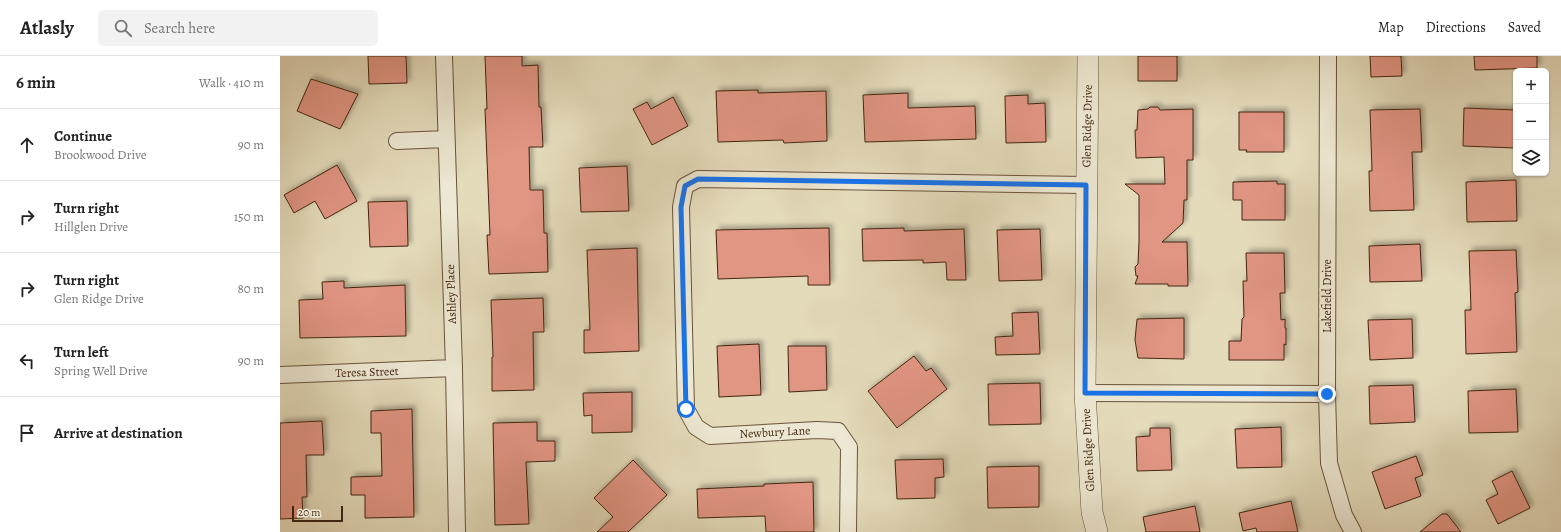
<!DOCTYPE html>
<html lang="en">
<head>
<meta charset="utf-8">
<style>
	body { margin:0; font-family:Alegreya,serif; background:#f2f2f2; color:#222 }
	.controls { position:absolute; right:12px; top:12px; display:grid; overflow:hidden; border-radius:6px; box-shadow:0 1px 3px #0004 }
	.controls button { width:36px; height:36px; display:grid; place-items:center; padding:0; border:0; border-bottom:1px solid #e0e0e0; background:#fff; color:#222; font:20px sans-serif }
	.scale { position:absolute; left:12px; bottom:10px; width:51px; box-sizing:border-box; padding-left:4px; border:2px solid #42260f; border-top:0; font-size:11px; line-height:14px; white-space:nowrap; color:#42260f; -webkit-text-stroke:3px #ede8d3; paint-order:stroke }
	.stop { position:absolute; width:12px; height:12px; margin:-9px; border:3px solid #1a73e8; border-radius:50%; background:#fff }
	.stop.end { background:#1a73e8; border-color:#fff; box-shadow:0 1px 4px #0008 }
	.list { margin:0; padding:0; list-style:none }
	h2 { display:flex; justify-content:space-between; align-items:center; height:52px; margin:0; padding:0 16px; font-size:17px }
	h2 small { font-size:13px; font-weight:400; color:#767676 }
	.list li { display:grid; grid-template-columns:26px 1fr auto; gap:12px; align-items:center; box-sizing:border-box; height:72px; padding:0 16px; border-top:1px solid #e0e0e0 }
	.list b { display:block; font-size:15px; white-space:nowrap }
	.list p { margin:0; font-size:13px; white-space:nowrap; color:#767676 }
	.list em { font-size:13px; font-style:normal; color:#767676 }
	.icon { flex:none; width:22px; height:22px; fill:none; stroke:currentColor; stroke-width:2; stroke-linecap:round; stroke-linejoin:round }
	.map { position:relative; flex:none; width:1281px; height:476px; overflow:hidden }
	header { display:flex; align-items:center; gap:24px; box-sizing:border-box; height:56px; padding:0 20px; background:#fff; border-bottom:1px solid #e0e0e0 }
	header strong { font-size:19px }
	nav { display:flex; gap:22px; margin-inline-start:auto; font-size:14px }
	.search { width:280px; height:36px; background:#f2f2f2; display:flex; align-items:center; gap:10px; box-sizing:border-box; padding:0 14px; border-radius:6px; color:#767676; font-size:15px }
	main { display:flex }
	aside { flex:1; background:#fff }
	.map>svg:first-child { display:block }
	.building { fill:#e19583; stroke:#42260f; filter:url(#shadow) }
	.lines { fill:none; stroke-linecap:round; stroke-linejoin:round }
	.minor-casing { stroke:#6a533a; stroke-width:18 }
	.tertiary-casing { stroke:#6a533a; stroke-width:22 }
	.minor { stroke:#ede8d3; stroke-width:16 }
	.tertiary { stroke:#ede8d3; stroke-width:21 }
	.route { stroke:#1a73e8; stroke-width:5 }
	.labels { text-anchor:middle; stroke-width:3.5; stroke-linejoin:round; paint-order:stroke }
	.street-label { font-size:12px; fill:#42260f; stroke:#ede8d3 }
</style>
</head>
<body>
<header>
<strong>Atlasly</strong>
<div class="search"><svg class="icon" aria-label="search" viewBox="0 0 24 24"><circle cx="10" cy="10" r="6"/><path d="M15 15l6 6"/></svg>Search here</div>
<nav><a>Map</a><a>Directions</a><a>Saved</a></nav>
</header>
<main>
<aside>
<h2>6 min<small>Walk · 410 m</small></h2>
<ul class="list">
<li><svg class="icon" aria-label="ahead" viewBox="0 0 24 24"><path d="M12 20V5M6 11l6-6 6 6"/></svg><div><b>Continue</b><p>Brookwood Drive</p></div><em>90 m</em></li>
<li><svg class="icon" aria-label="right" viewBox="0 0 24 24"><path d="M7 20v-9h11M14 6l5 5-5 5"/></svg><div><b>Turn right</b><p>Hillglen Drive</p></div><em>150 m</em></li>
<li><svg class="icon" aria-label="right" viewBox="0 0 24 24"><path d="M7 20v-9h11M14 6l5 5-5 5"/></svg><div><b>Turn right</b><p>Glen Ridge Drive</p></div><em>80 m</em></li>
<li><svg class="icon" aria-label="left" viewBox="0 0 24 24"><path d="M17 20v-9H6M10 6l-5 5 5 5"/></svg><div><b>Turn left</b><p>Spring Well Drive</p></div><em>90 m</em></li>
<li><svg class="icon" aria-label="arrive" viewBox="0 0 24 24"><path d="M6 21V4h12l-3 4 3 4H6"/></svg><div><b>Arrive at destination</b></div></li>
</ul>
</aside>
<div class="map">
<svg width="1281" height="476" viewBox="0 0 1281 476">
	<defs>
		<filter id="shadow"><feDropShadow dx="3.5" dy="-3.5" stdDeviation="2" flood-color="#0004"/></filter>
	</defs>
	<rect width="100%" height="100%" fill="#e4dbbb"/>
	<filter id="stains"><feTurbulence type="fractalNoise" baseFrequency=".005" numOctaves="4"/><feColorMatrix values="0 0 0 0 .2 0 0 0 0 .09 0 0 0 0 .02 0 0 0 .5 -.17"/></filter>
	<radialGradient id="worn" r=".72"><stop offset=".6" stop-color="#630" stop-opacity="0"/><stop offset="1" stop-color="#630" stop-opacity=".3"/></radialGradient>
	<path class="building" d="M88,0H126L127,27L89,28Z
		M205,0H242V10L258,9L259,51H261L263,91H249L250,134H263L264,177H267L268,216L209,218L207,179H210L205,53H207Z
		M858,0H897V25H858Z
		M1090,0H1121L1122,20L1091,21Z
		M1194,0H1257V12L1195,14Z
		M31,23L78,38L60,73L17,55Z
		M478,34V37L546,35L547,85L504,87L503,84L438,86L436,35Z
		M628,37V52L695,50L696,83L585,86L583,39Z
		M748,39V48L765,47L766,86L726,87L725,40Z
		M393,41L408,70L372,89L353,53L367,46L371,53Z
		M870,51H878L880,54L913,53V104H907V144H904L903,167L882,186H907L908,230H888V228H855L858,220H856L855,211L858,208L859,186V139L845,128H885L884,101L856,102L855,74H857L858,54L868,53Z
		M1184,52L1236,54V92L1183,90Z
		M1140,53L1142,96H1132L1134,154L1090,155L1089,115H1092L1090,54Z
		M959,56H1004V96H966L967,94H959Z
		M57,109L77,145L45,163L35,145L14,157L4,139Z
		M347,110L349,155L301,156L299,112Z
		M1236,124L1237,165L1187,166L1186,126Z
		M997,125V128H1005V164H962V144H953V126Z
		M127,145L128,190L90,191L88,146Z
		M549,172L550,229H528V220L438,223L436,174Z
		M624,172V175L684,173L686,224H667L666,206L643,207V204L583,205L582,173Z
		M760,173L762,224L719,225L717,174Z
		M1140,188L1142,225L1090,226L1089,190Z
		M357,192L359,295L304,297V274H310L307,194Z
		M1236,194L1238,236L1235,237L1237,296L1186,298L1185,254H1191L1189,195Z
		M966,197H1004L1005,237H1000L1001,264L1005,263V272H1006V289L1004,288V304H949V285H961L962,263L964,261L963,225H967Z
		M64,225V232L125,229L126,280L20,282L19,244L43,243L42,226Z
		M263,242L264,276H253L254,334L212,335V301H213L211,244Z
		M758,256L760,298L716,299L715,281L733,280L732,257Z
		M904,262V303L858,302L855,284L857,263Z
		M1132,263L1133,302L1090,304L1088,264Z
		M479,288L481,339L439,341L437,290Z
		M508,290H546L547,334L509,336Z
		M634,300L646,315L651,312L667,333L617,372L588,335Z
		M760,327L761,368L709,369L708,328Z
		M1133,329L1135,366L1090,368L1089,330Z
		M1236,333L1238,376L1189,377L1188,335Z
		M352,336V376L312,377V359L304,360L303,337Z
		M132,353L134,461L85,462V439H71V421L102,420L101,377H91V355Z
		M42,365L44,399H26L27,441H22L23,462L0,463V367Z
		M257,366V385H275V405L246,406L249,468L215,469L213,367Z
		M1001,371L1002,411L957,412L955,373Z
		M870,372H890L892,414L857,415L856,381L870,380Z
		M1136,400L1143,419L1135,422L1141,440L1105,453L1092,416Z
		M663,403L664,421L655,422V442L617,443L615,404Z
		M353,404L387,439L348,476H317L333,461L314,442Z
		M759,410V451L708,452L707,411Z
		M1232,415L1250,452L1218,468L1206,444L1218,438L1212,425Z
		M533,426L534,476H486L485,460L418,462L417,433L484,430V428Z
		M1011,445L1018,476H977L976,472L963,475L959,457Z
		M915,450L920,476H866L863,461Z
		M1162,458H1167L1181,476H1140Z"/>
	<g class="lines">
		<g class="minor-casing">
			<path id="minor" d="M164,0L174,312L177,476
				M1048,0L1047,338L1049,407L1064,459L1073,476
				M117,85L166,83
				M0,319L174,312
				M805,337L1047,338
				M568,476L569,391L558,375L537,374L430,380L416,371L406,353L401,151L405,130L418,123L806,129"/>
		</g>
		<g class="tertiary-casing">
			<path id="tertiary" d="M808,0L805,337L812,456L817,476"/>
		</g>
		<use href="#minor" class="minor"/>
		<use href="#tertiary" class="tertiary"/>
	</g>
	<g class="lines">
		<path class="route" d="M406,353L401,151L405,130L418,123L806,129L805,337L1047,338"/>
	</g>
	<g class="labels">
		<g class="street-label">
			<text transform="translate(807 70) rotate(-89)" y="4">Glen Ridge Drive</text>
			<text transform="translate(171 238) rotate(-92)" y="4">Ashley Place</text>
			<text transform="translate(1047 240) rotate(-90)" y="4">Lakefield Drive</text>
			<text transform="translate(87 316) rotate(-2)" y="4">Teresa Street</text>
			<text transform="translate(495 376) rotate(-3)" y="4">Newbury Lane</text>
			<text transform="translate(808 394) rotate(-93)" y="4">Glen Ridge Drive</text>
		</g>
	</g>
	<rect width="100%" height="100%" filter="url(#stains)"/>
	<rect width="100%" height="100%" fill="url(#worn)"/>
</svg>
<div class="controls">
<button>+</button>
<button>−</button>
<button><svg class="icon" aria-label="layers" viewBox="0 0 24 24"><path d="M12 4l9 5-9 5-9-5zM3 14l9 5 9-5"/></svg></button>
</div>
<div class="scale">20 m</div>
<div class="stop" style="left:406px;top:353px"></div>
<div class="stop end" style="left:1047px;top:338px"></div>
</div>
</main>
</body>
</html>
